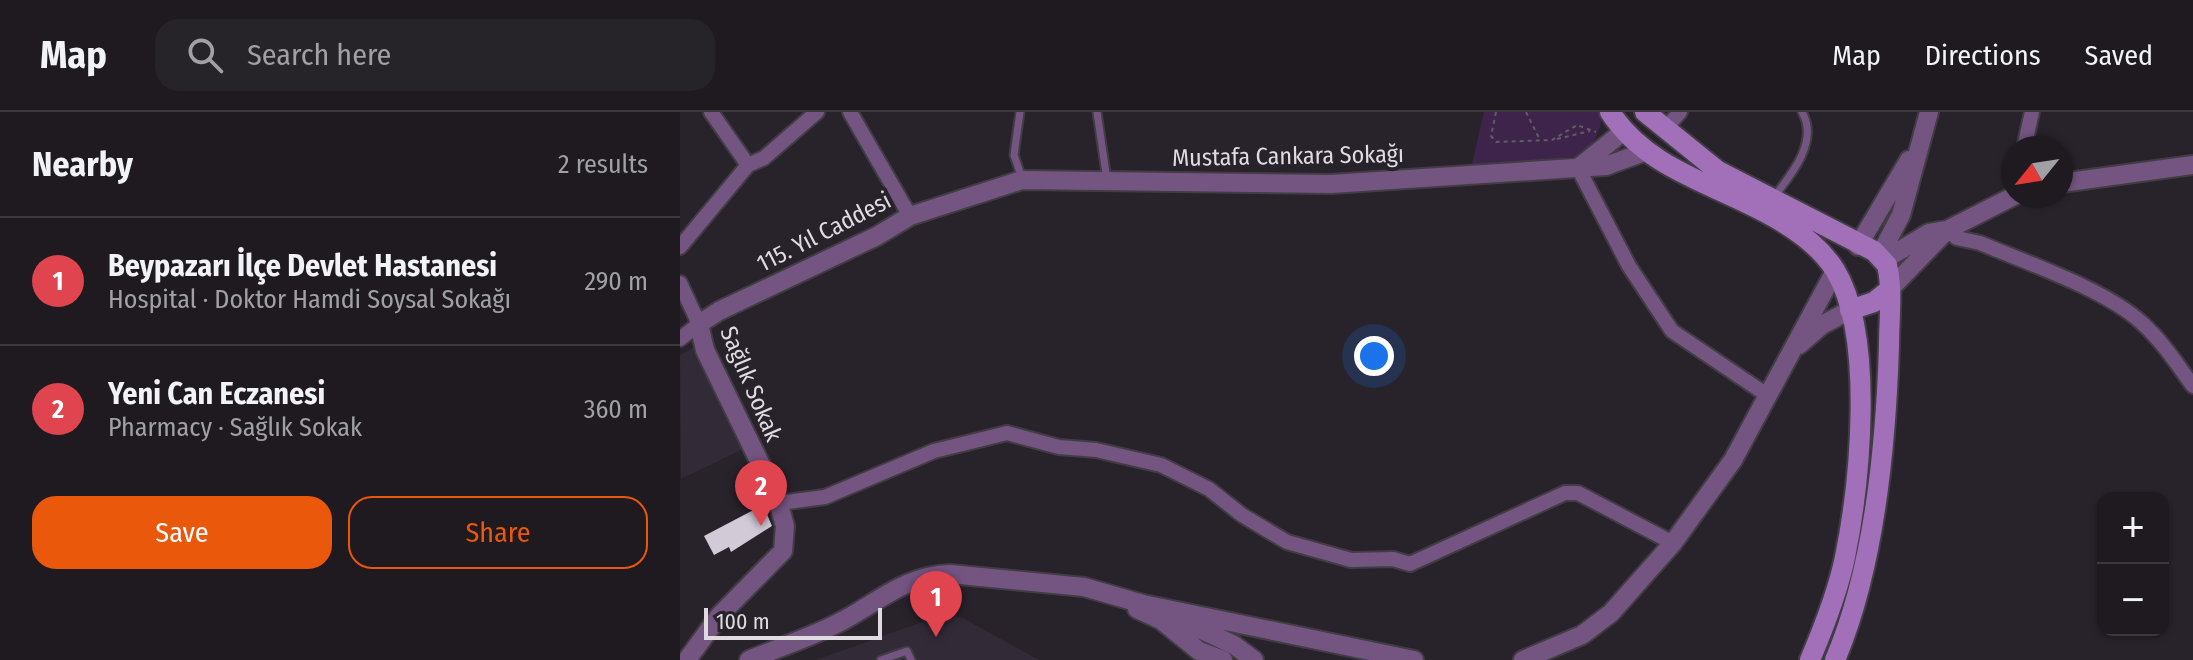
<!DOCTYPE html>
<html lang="en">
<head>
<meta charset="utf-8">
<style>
	body { margin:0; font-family:"Fira Sans Condensed",sans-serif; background:#262329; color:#f1f3f6 }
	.controls { position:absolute; right:24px; bottom:24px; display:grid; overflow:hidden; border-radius:16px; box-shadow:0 2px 6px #0004 }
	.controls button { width:72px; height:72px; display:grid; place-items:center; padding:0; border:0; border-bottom:2px solid #3c383e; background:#1e1a20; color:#f1f3f6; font:40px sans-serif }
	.compass { position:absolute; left:1321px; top:24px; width:72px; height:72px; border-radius:50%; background:#1e1a20; box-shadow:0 2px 6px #0004; rotate:240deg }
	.scale { position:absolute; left:24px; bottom:20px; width:178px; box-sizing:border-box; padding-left:8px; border:4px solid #dfdbe1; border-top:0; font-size:22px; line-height:28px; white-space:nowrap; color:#dfdbe1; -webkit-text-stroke:6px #28222b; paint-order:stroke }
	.you { position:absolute; left:694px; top:244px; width:28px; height:28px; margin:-20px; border:6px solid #fff; border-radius:50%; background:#1a73e8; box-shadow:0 0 0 12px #1a73e833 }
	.badge { display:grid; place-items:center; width:52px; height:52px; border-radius:50%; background:#ea580c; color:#fff; font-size:26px; font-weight:700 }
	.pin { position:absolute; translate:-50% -66px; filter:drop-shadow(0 2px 4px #0008) }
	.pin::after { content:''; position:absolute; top:42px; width:28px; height:24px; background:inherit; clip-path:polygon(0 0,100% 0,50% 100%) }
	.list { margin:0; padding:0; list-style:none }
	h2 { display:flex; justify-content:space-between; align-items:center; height:104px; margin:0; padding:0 32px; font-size:34px }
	h2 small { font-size:26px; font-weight:400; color:#a1a1a5 }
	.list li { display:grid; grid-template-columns:52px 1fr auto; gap:24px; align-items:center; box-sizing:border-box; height:128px; padding:0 32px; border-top:2px solid #3c383e }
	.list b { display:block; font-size:30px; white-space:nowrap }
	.list p { margin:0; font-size:26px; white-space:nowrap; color:#a1a1a5 }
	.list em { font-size:26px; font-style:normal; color:#a1a1a5 }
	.actions { display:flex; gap:16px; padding:24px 32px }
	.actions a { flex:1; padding:18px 0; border:2px solid #ea580c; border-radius:24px; text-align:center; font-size:28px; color:#ea580c }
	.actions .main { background:#ea580c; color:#fff }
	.icon { flex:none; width:44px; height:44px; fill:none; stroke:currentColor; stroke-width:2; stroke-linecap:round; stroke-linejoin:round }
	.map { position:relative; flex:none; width:1513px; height:548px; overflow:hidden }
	header { display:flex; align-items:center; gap:48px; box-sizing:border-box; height:112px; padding:0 40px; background:#1e1a20; border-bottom:2px solid #3c383e }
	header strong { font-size:38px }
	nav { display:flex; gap:44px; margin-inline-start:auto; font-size:28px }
	.search { width:560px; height:72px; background:#262329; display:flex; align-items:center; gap:20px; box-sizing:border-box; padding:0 28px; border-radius:24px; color:#a1a1a5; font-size:30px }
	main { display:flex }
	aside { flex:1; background:#1e1a20 }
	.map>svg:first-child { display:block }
	.built { fill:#332a38 }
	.green { fill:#3e244a }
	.building { fill:#d2cad7 }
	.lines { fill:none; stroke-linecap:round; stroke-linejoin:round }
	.service-casing { stroke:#423c44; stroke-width:11 }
	.minor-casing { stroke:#423c44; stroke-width:18 }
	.tertiary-casing { stroke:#423c44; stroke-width:22 }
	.secondary-casing { stroke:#423c44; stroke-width:24 }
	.path { stroke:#625c64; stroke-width:2; stroke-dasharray:4 4; stroke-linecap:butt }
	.service { stroke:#745582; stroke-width:7 }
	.minor { stroke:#745582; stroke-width:14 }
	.tertiary { stroke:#745582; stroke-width:18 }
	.secondary { stroke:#a170b8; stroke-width:20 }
	.labels { text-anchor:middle; stroke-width:8; stroke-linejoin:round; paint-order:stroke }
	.street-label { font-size:24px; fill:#dfdbe1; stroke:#28222b }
</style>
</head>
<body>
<header>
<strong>Map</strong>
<div class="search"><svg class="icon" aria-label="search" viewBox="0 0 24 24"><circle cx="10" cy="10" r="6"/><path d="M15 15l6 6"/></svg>Search here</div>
<nav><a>Map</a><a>Directions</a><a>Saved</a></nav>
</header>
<main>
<aside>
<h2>Nearby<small>2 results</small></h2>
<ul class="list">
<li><span class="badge" style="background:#e0444e">1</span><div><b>Beypazarı İlçe Devlet Hastanesi</b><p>Hospital · Doktor Hamdi Soysal Sokağı</p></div><em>290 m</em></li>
<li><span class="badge" style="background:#e0444e">2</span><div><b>Yeni Can Eczanesi</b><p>Pharmacy · Sağlık Sokak</p></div><em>360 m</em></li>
</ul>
<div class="actions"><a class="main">Save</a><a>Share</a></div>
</aside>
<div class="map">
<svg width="1513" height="548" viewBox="0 0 1513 548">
	<rect width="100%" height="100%" fill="#28222b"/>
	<path class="built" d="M15,235L65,336L1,367L0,243Z
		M265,502L283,506L359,548H136Z"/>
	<path class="green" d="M804,0H922C922,20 912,35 898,48L791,56Z"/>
	<path class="building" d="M83,393L92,414L51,440L49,435L34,443L24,424Z"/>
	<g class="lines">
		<g class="service-casing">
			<path id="service" d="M340,0L334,43L342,66
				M417,0L427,68
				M1093,86C1112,62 1139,29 1122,0
				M201,548L227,539L231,548"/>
		</g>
		<g class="minor-casing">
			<path id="minor" d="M31,0L68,53
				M170,0L230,104
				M984,18L1000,0
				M1344,36L1352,0
				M898,56L949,154L992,219L1087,283
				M1267,118L1277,126L1300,131C1347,151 1425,177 1462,211C1482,229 1497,252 1513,274
				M0,135L68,53L84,46L137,0
				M0,171L19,212L0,227
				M99,391L145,385L254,339L327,321L379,335L416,338L481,353L529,377L562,403L607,430L671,448L713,447L730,452L885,381H898L993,431"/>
		</g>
		<g class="tertiary-casing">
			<path id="tertiary" d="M898,56L944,19
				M1381,71L1513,53
				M1267,118L1334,84
				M1178,134L1229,48
				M1200,143L1221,103L1249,0
				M1204,148L1249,121L1267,118L1209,178
				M1119,233L1142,213L1170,198
				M457,497L481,508L519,539L543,548
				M492,504L554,533L574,548
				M7,548L39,504L103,439L105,414L97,386L25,238L19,212L39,199L197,124L230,104L342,68L651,72L926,54L964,40
				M69,548C100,535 132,525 162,509C198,490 226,463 270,462L404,475L463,492L734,548
				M843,548L902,523L931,501L993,431L1053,348L1155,159"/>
		</g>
		<g class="secondary-casing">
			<path id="secondary" d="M930,0C971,63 1047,74 1107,113C1126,125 1143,139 1155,158C1195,224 1180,371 1165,445C1158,480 1144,515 1130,548
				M965,0L1038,59L1194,139L1207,153C1213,178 1209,207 1209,233C1206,332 1194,457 1155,548
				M1170,198L1194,190L1209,178"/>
		</g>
		<path class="path" d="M816,0L811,24L816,30L872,28L897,13L916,20
			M846,0L859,26
			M877,27L910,19"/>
		<use href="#service" class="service"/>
		<use href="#minor" class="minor"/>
		<use href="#tertiary" class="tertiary"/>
		<use href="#secondary" class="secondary"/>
	</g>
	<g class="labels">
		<g class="street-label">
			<text transform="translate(608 44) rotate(-1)" y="8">Mustafa Cankara Sokağı</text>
			<text transform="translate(144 120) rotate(-27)" y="8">115. Yıl Caddesi</text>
			<text transform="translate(71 272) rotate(67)" y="8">Sağlık Sokak</text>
		</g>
	</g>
</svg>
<div class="controls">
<button>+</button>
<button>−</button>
</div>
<svg class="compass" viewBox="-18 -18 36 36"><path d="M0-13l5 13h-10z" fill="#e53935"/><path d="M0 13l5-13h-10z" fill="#a1a1a5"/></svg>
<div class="scale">100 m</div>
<div class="you"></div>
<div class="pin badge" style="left:256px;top:525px;background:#e0444e">1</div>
<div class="pin badge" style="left:81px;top:414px;background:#e0444e">2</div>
</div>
</main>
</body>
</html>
